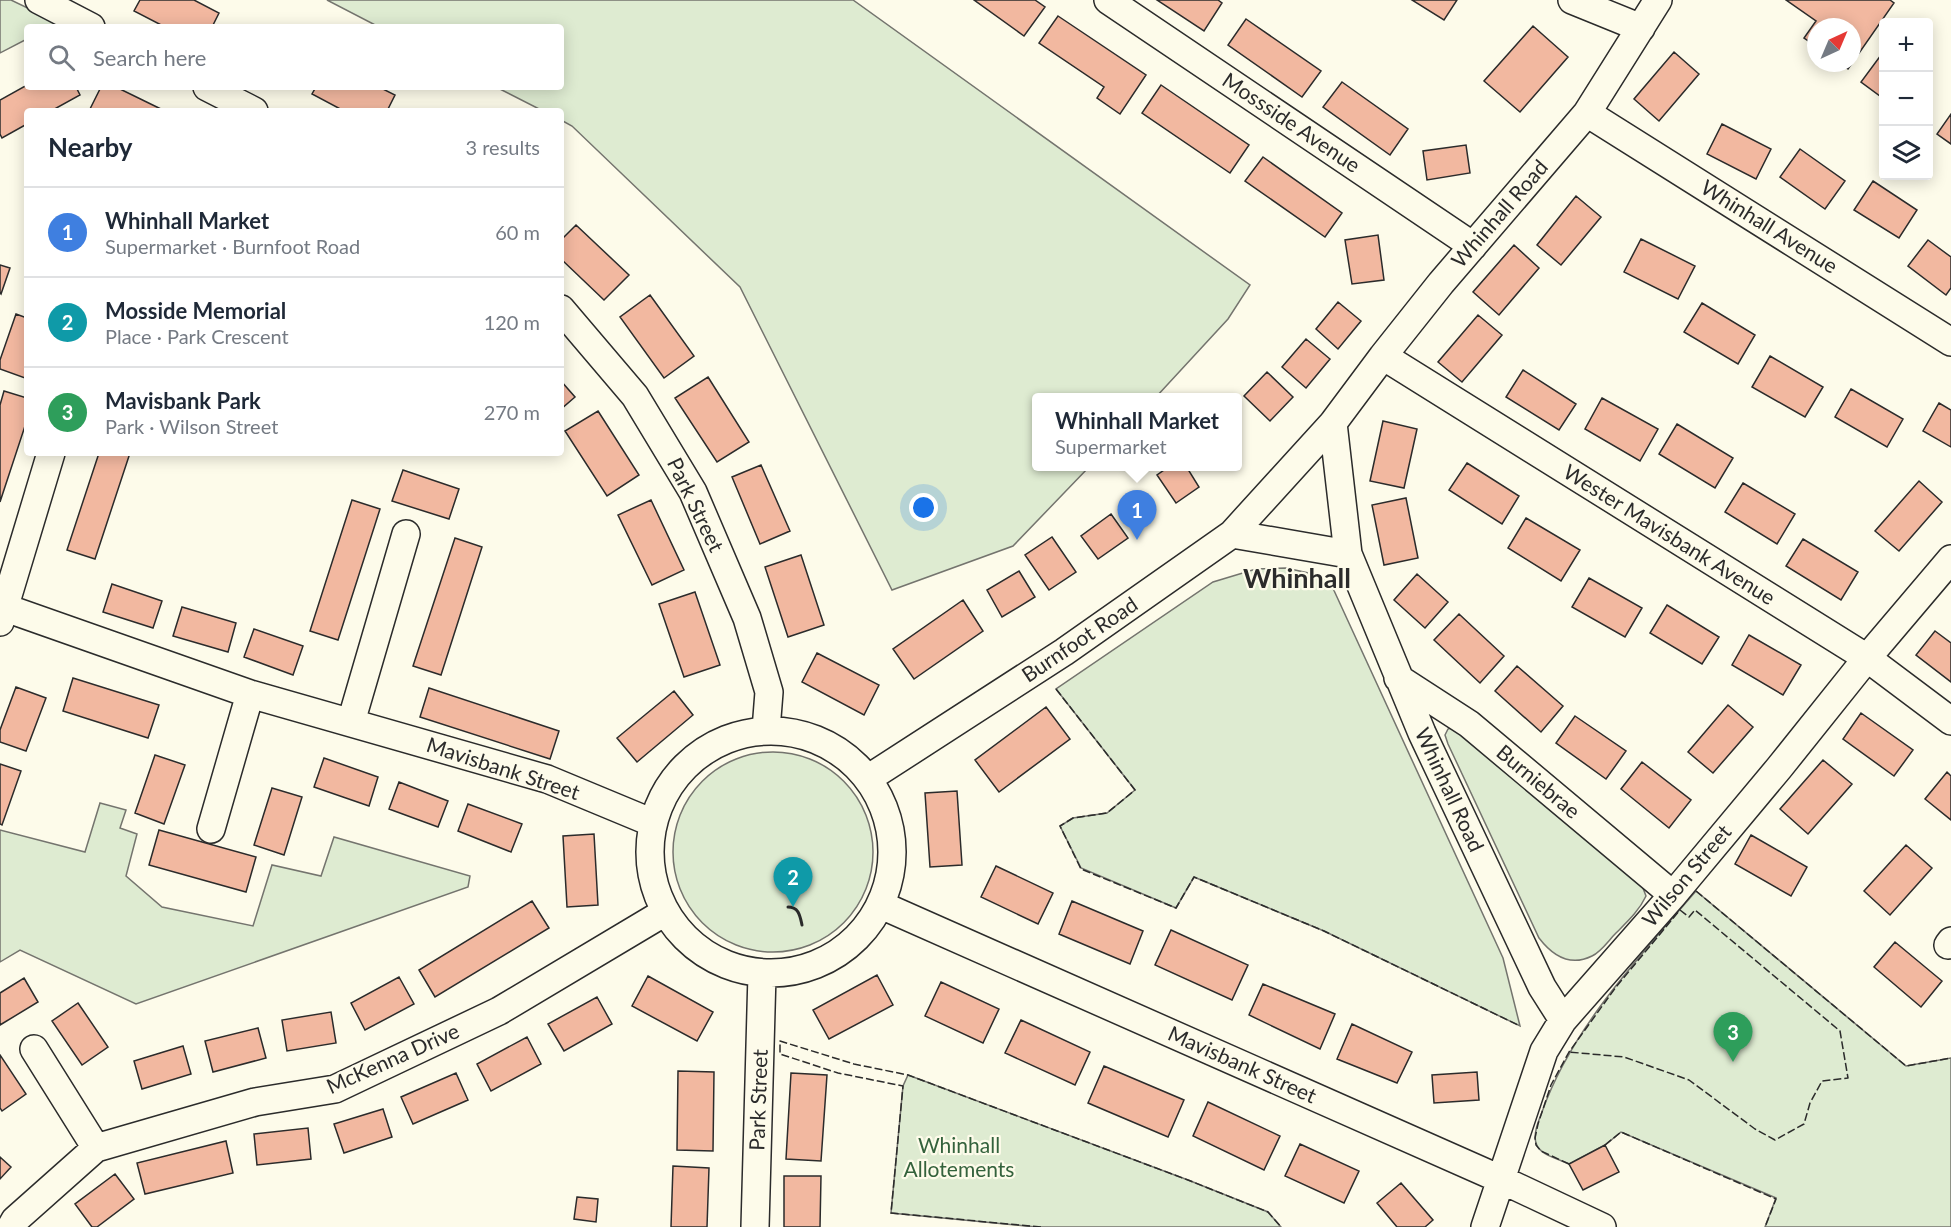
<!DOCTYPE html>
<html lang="en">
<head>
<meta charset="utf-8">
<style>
	body { margin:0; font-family:Lato,sans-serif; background:#f2f2f3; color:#1f2937 }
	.controls { position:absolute; right:18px; top:18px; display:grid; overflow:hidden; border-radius:6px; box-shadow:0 3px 15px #0003 }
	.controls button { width:54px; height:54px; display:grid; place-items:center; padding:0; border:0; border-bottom:2px solid #e0e1e3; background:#fff; color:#1f2937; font:30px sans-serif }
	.compass { position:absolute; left:1807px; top:18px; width:54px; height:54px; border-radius:50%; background:#fff; box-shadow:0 3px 15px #0003; rotate:44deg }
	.you { position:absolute; left:924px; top:508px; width:21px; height:21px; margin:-15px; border:4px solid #fff; border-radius:50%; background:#1a73e8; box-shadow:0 0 0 9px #1a73e833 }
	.badge { display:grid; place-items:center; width:39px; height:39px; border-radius:50%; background:#c62828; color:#fff; font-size:20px; font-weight:700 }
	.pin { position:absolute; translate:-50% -50px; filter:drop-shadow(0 2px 3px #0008) }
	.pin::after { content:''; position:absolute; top:32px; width:21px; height:18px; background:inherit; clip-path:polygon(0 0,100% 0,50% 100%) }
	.popup { position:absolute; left:1032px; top:393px; width:210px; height:78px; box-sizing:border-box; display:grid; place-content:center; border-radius:6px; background:#fff; filter:drop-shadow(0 2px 4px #0005); font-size:20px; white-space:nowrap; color:#747a83 }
	.popup b { font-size:22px; color:#1f2937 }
	.popup::after { content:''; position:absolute; left:50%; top:100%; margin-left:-12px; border:12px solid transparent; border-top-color:#fff }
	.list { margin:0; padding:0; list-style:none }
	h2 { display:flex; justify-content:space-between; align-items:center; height:78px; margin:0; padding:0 24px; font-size:26px }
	h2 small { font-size:20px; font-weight:400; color:#747a83 }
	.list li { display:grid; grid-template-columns:39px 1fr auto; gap:18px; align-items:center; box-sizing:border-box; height:90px; padding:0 24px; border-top:2px solid #e0e1e3 }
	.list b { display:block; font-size:22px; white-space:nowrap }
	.list p { margin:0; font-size:20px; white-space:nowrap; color:#747a83 }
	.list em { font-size:20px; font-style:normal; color:#747a83 }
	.icon { flex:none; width:33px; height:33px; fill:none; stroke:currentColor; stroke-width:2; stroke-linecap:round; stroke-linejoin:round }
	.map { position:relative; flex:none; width:1951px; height:1227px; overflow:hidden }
	.search { position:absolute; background:#fff; box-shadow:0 3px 15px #0003; left:24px; top:24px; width:540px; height:66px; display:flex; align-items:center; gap:15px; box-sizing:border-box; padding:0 21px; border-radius:6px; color:#747a83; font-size:22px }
	.panel { position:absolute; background:#fff; box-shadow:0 3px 15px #0003; left:24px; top:108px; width:540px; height:348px; border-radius:6px }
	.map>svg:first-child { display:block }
	.green { fill:#deebd1; stroke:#74746e; stroke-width:1.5 }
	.building { fill:#f2b8a0; stroke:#2b2b2b; stroke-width:1.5 }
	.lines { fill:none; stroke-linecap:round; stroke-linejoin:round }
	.minor-casing { stroke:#2b2b2b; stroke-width:30 }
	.minor { stroke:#fdfbea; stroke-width:27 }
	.fence { stroke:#2b2b2b; stroke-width:1.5; stroke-dasharray:8 3; stroke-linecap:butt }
	.wall { stroke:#2b2b2b; stroke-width:3 }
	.labels { text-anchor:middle; stroke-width:4.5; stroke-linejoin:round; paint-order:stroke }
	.street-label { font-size:21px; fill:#2b2b2b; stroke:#fdfbea }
	.park-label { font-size:21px; fill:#34623c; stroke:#fdfbea }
	.district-label { font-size:27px; font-weight:bold; fill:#2b2b2b; stroke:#fdfbea }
</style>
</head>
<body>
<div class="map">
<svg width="1951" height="1227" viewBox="0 0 1951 1227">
	<rect width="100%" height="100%" fill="#fdfbea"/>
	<path class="green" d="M0,0H11L59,23L51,27H27V39L0,53Z
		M327,0H853L1250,285L1228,319L1156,397L1036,398V466L1089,467L1013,546L892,590L740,287L572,126L561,120V111H543L496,87H561V27H379Z
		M1286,568L1313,574L1331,584L1503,958L1520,1026L1324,931L1194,877L1176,908L1081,868L1060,826L1073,818L1107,813L1135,790L1056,689L1213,582L1256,569Z
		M1453,727L1641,883L1646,896C1639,911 1628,921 1616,933C1609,940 1601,952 1592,956C1570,967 1552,955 1539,938L1448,744L1445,735L1448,729Z
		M673 852a100 100 0 1 1 200 0a100 100 0 1 1-200 0Z
		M100,803L126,810L120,828L137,834L126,876L162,907L253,926L272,865L321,876L334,837L470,876L468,887L136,1004L20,950L0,962V830L85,852Z
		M1696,891L1906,1066L1951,1058V1227H1765L1776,1198L1621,1132L1605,1145L1569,1164C1559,1159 1539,1155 1536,1143C1533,1133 1539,1120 1542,1112C1571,1029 1640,956 1696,891Z
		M908,1075L1188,1180L1268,1212L1281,1227H1036L891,1213L903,1086Z"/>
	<path class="building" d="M140,0H194L219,13L212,27H165L134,11Z
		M974,0H1035L1045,7L1024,36Z
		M1157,0H1218L1222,3L1204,31Z
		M1412,0H1457L1444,20Z
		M1786,0H1890L1894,3L1848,69L1840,63H1852V27H1816V46L1804,38L1816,21Z
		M1058,16L1146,75L1120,114L1097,98L1104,87L1039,43Z
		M1246,19L1321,71L1302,97L1228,45Z
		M1533,26L1568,57L1520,112L1484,81Z
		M1674,52L1699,74L1659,121L1634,99Z
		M1881,55L1884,57V99L1861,82Z
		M1342,82L1408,129L1390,155L1323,107Z
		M27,85V87H76L80,95L51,111H27V124L2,138L0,134V100Z
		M1161,85L1249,145L1230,173L1142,113Z
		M101,87H116L165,111H89Z
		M316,87H379L395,95L387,111H344L312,94Z
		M1951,114V144L1937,134Z
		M1722,124L1771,149L1756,179L1707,154Z
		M1466,145L1470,173L1427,180L1423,151Z
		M1800,149L1845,181L1825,209L1780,177Z
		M1263,157L1342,213L1325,237L1245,181Z
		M1873,181L1917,210L1899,238L1854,210Z
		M1576,196L1601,217L1561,265L1537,245Z
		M576,225L629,275L604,300L561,259V240Z
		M1378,235L1384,280L1352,284L1345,240Z
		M1641,239L1695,266L1678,299L1624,272Z
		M1928,240L1951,257V288L1946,295L1908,266Z
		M1514,245L1539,268L1499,315L1473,292Z
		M0,265L10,268L1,294L0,293Z
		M650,295L694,356L664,378L620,317Z
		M1338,302L1361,321L1338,349L1316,329Z
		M1702,303L1755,335L1738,364L1684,332Z
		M16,314L27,318L25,378L0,369V360Z
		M1478,315L1502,335L1462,382L1438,362Z
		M1306,339L1330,359L1306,388L1282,367Z
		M1770,356L1823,387L1805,417L1752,387Z
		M1523,370L1576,404L1559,430L1506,397Z
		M1267,372L1293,397L1270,421L1244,396Z
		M708,377L749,442L717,462L675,398Z
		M561,381L575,397L561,409Z
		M1851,389L1903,419L1887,447L1835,417Z
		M4,391L27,398V420L0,502V405Z
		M1602,398L1658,429L1640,461L1585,429Z
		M1939,403L1951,410V447L1923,431Z
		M598,411L639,475L607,496L565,431Z
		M1383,421L1417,429L1404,488L1370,481Z
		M1677,424L1733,458L1715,488L1659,454Z
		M99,453H130L95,559L67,550Z
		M1467,463L1519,496L1502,524L1449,490Z
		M761,465L790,531L760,544L732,477Z
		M1170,466H1186L1199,487L1176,503L1157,475Z
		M403,470L459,489L449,519L392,501Z
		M1919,481L1942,502L1899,551L1875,531Z
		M1743,483L1795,514L1777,544L1725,512Z
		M1406,498L1418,558L1384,565L1372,505Z
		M352,500L380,509L338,640L310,631Z
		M651,500L684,570L652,585L618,515Z
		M1111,514L1128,538L1098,559L1081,536Z
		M1526,518L1580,550L1561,581L1508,548Z
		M1052,537L1076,572L1049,590L1025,555Z
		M455,538L482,547L441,675L413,666Z
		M1803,539L1858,572L1841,600L1786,566Z
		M801,555L824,625L788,637L765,567Z
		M1019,571L1035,597L1002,617L987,590Z
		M1417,574L1448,602L1425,628L1394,600Z
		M1589,578L1642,608L1625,637L1572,607Z
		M112,584L162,601L153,628L103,612Z
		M695,592L720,665L684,677L659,604Z
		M963,600L983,631L914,679L893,649Z
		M1667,605L1719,637L1702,664L1650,633Z
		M182,607L236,623L228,652L173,636Z
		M1459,614L1504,656L1480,683L1434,640Z
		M254,629L303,646L293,675L244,657Z
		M1935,631L1951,643V682L1916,655Z
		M1749,635L1801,665L1783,695L1732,665Z
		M817,653L879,685L864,715L802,682Z
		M1517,666L1563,706L1541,732L1495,691Z
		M73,678L159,705L148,738L63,711Z
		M16,687L46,698L26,751L0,742V730Z
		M429,688L559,731L550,759L420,717Z
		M674,691L693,715L637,762L617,738Z
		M1728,705L1753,727L1713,773L1688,752Z
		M1046,707L1070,739L999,792L975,760Z
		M1861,713L1913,750L1894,776L1843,739Z
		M1575,716L1626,751L1606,779L1556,743Z
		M155,755L185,765L164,824L135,813Z
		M324,758L378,777L369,806L314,787Z
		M1823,760L1852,784L1808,834L1780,809Z
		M1642,762L1691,800L1669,828L1621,789Z
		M0,764L21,771L2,825L0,824Z
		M1947,772L1951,776V820L1925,799Z
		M399,782L448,801L438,827L389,809Z
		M272,788L302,797L284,855L254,845Z
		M957,791L962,865L930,867L925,793Z
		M468,804L522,824L511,852L458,831Z
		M159,830L256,857L246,892L149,865Z
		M594,834L598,905L567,907L563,836Z
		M1751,835L1807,867L1791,896L1735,864Z
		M1906,845L1932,868L1890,915L1864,891Z
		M996,866L1053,893L1038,924L981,897Z
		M532,901L549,928L435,997L419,970Z
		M1072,901L1143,931L1130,964L1059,934Z
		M1171,930L1248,965L1232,1000L1155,965Z
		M1895,942L1942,981L1921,1007L1874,967Z
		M877,975L893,1005L829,1039L813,1010Z
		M648,976L713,1012L697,1041L632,1006Z
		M399,977L414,1004L365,1030L351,1003Z
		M24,978L38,1002L0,1025V993Z
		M941,982L999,1009L983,1043L925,1016Z
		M1263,984L1335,1014L1320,1049L1249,1015Z
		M597,997L612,1024L564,1051L548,1024Z
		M78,1003L108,1047L82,1065L52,1021Z
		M331,1012L336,1043L287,1051L282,1020Z
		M1021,1020L1090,1052L1075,1085L1005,1053Z
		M1352,1024L1412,1052L1397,1083L1337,1059Z
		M258,1028L266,1058L213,1072L205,1041Z
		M527,1037L541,1064L491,1091L477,1064Z
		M183,1046L191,1074L142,1089L134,1061Z
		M0,1055L26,1094L2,1111L0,1108Z
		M1104,1066L1184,1100L1168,1137L1088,1103Z
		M678,1071L714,1072L713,1151L677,1150Z
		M1477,1072L1479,1100L1434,1103L1432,1075Z
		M456,1073L468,1100L413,1124L401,1097Z
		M791,1073L827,1075L821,1161L786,1159Z
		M1208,1102L1280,1136L1264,1170L1193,1136Z
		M383,1109L392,1137L344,1153L334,1124Z
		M308,1128L311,1159L257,1165L254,1134Z
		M226,1141L233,1173L145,1194L137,1163Z
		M1300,1144L1359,1171L1344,1203L1285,1176Z
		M1605,1145L1619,1172L1583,1190L1569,1164Z
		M0,1157L11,1167L0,1179Z
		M673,1166L709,1168L707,1227H671Z
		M115,1174L134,1199L97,1227H92L75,1204Z
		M784,1176H821L820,1227H784Z
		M1401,1183L1433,1220L1425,1227H1397L1377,1203Z
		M577,1197L598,1199L596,1222L574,1219Z"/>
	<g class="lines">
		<g class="minor-casing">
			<path id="minor" d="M39,0L91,27
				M1108,0L1473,246
				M1572,0L1641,28
				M207,87L254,111
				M1587,113L1951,342
				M561,309L635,396L693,492L747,618L769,692L766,730
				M1383,356L1867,658L1951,721
				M1333,423L1348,554L1422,733L1542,987L1563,1020
				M1232,534L1348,554
				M0,606L250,694L547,779L653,823
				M0,622L51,453
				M1398,678L1469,724L1673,895
				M351,722L406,534
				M650 852a121 121 0 1 1 242 0a121 121 0 1 1-242 0Z
				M869,778L1064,652L1232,534L1333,423L1383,356L1441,283L1587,113L1658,0
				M211,829L250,694
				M881,905L1500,1179L1602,1227
				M1948,945L1951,941
				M34,1049L96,1148
				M11,1227L15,1220L96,1148L255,1102L335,1089L499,1011L665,912
				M755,1227L762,974
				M1485,1227L1544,1051L1563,1020L1673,895L1779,768L1867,658L1951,559"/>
		</g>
		<use href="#minor" class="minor"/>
		<path class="fence" d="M1056,689L1135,790L1107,813L1073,818L1060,826L1081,869L1176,908L1194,877L1324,931L1520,1026
			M1696,891L1906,1066L1951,1058
			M1605,1145L1621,1132L1776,1199L1765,1227
			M1569,1164L1541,1151L1536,1145L1535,1138L1538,1124L1551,1085L1569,1052L1616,987L1680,910L1689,917L1695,910L1840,1031L1848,1078L1822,1081L1810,1103L1804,1124L1775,1140L1755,1129L1689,1080L1624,1057L1569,1052
			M1041,1227L891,1213L903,1086L838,1073L780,1054V1041L854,1064L908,1075L1188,1180L1268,1212L1281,1227"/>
		<path class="wall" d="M788,907C799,907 800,916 802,925"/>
	</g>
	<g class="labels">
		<g class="street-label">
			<text transform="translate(1291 123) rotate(34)" y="7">Mossside Avenue</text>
			<text transform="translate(1500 214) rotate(-49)" y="7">Whinhall Road</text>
			<text transform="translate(1769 227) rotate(32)" y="7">Whinhall Avenue</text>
			<text transform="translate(695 505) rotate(64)" y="7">Park Street</text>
			<text transform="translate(1669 535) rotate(32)" y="7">Wester Mavisbank Avenue</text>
			<text transform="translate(1080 640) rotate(-34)" y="7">Burnfoot Road</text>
			<text transform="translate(503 769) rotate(18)" y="7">Mavisbank Street</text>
			<text transform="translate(1538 782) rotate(40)" y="7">Burniebrae</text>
			<text transform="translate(1449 790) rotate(65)" y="7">Whinhall Road</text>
			<text transform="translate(1687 876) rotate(-50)" y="7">Wilson Street</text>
			<text transform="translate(393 1059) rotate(-24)" y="7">McKenna Drive</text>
			<text transform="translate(1242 1065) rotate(24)" y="7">Mavisbank Street</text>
			<text transform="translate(759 1100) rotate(-88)" y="7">Park Street</text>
		</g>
		<g class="park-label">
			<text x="959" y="1153">Whinhall<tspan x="959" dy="24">Allotements</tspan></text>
		</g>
		<g class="district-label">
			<text x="1297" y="588">Whinhall</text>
		</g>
	</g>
</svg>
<div class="controls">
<button>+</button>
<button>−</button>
<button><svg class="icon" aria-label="layers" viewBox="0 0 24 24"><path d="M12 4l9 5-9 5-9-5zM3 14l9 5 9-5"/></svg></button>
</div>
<svg class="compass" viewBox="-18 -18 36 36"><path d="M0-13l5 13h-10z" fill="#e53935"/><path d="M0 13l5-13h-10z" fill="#747a83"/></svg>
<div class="you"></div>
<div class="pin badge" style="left:1137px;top:540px;background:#3f7fe0">1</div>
<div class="popup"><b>Whinhall Market</b>Supermarket</div>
<div class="pin badge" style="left:793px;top:907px;background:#0f9aa8">2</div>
<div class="pin badge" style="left:1733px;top:1062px;background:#2e9e5b">3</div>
<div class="search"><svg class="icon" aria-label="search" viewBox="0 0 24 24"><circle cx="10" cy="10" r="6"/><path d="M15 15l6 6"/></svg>Search here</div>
<section class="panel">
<h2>Nearby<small>3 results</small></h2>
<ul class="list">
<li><span class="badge" style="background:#3f7fe0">1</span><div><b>Whinhall Market</b><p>Supermarket · Burnfoot Road</p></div><em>60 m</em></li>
<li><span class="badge" style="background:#0f9aa8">2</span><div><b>Mosside Memorial</b><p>Place · Park Crescent</p></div><em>120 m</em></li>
<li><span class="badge" style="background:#2e9e5b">3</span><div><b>Mavisbank Park</b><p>Park · Wilson Street</p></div><em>270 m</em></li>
</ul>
</section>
</div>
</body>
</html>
